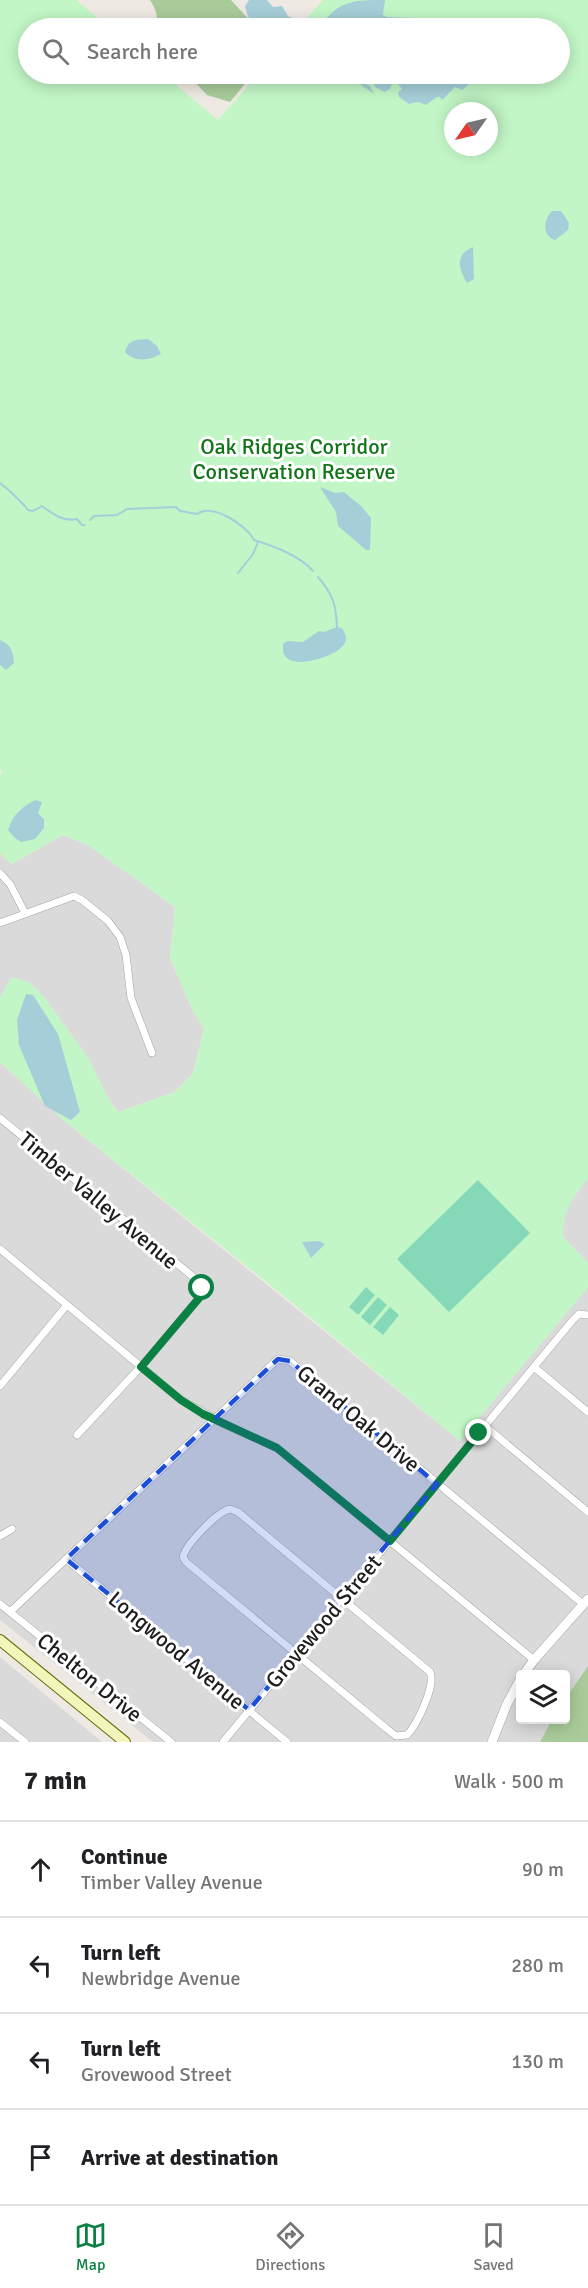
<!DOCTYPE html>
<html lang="en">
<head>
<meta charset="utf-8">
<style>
	body { margin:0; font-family:Signika,sans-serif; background:#f2f2f2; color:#202124 }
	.controls { position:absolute; right:18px; bottom:18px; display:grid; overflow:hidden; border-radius:6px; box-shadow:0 3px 15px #0003 }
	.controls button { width:54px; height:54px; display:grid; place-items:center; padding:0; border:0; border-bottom:2px solid #e0e0e0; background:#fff; color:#202124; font:30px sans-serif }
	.compass { position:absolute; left:444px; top:102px; width:54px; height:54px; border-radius:50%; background:#fff; box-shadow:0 3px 15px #0003; rotate:236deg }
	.stop { position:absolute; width:18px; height:18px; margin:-14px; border:4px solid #0b8043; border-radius:50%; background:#fff }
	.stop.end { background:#0b8043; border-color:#fff; box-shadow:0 2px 6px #0008 }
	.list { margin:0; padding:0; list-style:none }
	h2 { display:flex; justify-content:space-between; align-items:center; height:78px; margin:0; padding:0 24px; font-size:26px }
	h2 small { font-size:20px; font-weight:400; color:#757577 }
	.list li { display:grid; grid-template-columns:39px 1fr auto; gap:18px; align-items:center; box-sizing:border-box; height:96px; padding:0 24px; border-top:2px solid #e0e0e0 }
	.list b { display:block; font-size:22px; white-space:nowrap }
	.list p { margin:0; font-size:20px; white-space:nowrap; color:#757577 }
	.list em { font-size:20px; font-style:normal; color:#757577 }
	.icon { flex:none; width:33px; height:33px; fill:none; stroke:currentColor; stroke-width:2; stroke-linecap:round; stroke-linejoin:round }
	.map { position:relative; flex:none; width:588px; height:1742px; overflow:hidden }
	.search { position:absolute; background:#fff; box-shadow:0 3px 15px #0003; left:18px; right:18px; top:18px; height:66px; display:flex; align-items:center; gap:15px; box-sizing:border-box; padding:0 21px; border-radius:33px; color:#757577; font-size:22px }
	.sheet { height:462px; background:#fff }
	nav { display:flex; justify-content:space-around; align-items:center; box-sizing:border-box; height:84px; border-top:2px solid #e0e0e0; background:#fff; font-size:16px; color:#757577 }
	nav a { display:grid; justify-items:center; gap:3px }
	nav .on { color:#0b8043 }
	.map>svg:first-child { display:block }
	.residential { fill:#dbdada; fill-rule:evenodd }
	.forest { fill:#a9cb9a }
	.park { fill:#c2f6c6; fill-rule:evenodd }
	.pitch { fill:#85d9b8 }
	.water { fill:#a6ced9 }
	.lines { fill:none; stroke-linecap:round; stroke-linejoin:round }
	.stream { stroke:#a6ced9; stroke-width:2 }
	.minor-casing { stroke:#a4a4a4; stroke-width:8 }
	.tertiary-casing { stroke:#a4a4a4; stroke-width:10 }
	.secondary-casing { stroke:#646d0b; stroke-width:12 }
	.minor { stroke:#fff; stroke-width:7 }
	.tertiary { stroke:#fff; stroke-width:9 }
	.secondary { stroke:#f3f6ba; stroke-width:10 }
	.route { stroke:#0b8043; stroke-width:8 }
	.marked { fill:#1d4ed8; fill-opacity:0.2; stroke:#1d4ed8; stroke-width:4.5; stroke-dasharray:12 8; stroke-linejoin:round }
	.labels { text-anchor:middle; stroke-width:6; stroke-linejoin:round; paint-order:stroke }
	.park-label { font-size:22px; fill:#117518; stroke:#fff }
	.street-label { font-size:22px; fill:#1d1d1d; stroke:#fff }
</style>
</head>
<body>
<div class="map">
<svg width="588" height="1742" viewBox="0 0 588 1742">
	<rect width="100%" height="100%" fill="#eeeae3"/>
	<path class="residential" d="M63,835L88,845L175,907L170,958L193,1011L204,1029L193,1073L175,1092L118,1112L109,1100L89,1059L44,997L30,983L12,977L0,997V853L12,864Z
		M0,1062L62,1119L460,1441L588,1287V1742H153L0,1620ZM520,1674H566V1720H520Z
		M588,1178V1263L563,1237V1223L568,1205Z
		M0,1657L102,1742H0Z"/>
	<path class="forest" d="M150,0H231L254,25L277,28H156C159,18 156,9 150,0Z
		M187,74H253L230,102L207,95Z
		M588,1666V1742H540L552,1720H566V1698Z"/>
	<path class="park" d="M0,0H76L110,28H28V74H163L218,120L259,74H560V28H298L323,0H588V1178C572,1199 563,1209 563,1237L588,1263V1287L460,1441L280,1293L62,1119L0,1062V997L12,977L30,983L44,997L89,1059L109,1100L118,1112L175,1092L193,1073L204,1029L193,1011L170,958L175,907L88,845L63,835L11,864L0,853V776L2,771L0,769ZM453,111H489V147H453Z"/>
	<path class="pitch" d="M478,1180L530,1233L449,1312L397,1259Z
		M366,1287L375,1295L358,1315L349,1307Z
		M378,1297L387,1305L370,1325L361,1317Z
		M390,1307L399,1315L383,1335L373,1327Z"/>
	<path class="water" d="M249,0H267L273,7L282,6L288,16L297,20L299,18H305L311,25L317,23L320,26C340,0 353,0 385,0L383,15L387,17L412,18L436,28H351L350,27L338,28H267L248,17L245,6Z
		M353,74H364L365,84L370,86L374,94L361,85Z
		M380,74H393L398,82L402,84L414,80L417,74H472L474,80L462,90L455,87L442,100L440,97H437L426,105L418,102L409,104L399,97L398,92L402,89L398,84H392L390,89L384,92L374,86Z
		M552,211H561L569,223L568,230L555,240C542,236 543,220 552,211Z
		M473,247L474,279L467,283C459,269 454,255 473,247Z
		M148,339L157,346L161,354C149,361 134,362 125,352C129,339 135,340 148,339Z
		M320,487L335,493L344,492L361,506L371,518L370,550H366L338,526L336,512Z
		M337,627L342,628C343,630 346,635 346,637C348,654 302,667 290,660C287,659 285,656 283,653V644L287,641L303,642L319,631L324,632Z
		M0,640C11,645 13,651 14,663L6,670L0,665Z
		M35,800L42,802L38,813L44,819V828L35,839L21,842L14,837L8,830C13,814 22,807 35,800Z
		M26,994L33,995L58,1034L80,1112L71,1120L45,1106L19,1045L17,1020Z
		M319,1241L325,1244L311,1258L302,1242Z"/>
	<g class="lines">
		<path class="stream" d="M0,483C8,489 22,502 28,510L33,511L42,506C53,514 63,522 77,519L82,525H85
			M90,520L94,516L117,515L127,509L176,507L180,511L197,514C213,503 246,525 254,540C273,546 299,555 313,571
			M238,573L253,554L258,542
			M318,577C333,595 336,604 337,627"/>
		<g class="minor-casing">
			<path id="minor" d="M0,873L10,884L25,913
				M0,923L74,896L82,900L108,921L120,937L126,955L131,998L152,1053
				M0,1118L197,1280L202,1289L200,1297L148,1359L77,1435
				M0,1249L181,1400L226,1425L277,1448L534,1660
				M534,1367L588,1412
				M0,1386L67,1305
				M485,1426L588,1512
				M230,1509L238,1512L430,1672C436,1685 417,1725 407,1735L396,1736L387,1729L186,1562L183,1557C186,1544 218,1511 230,1509Z
				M0,1536L12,1529
				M66,1559L287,1742
				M0,1604L171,1742
				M10,1612L278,1359L290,1361L583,1604
				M0,1722L25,1742
				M223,1742L572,1321L579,1314L588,1315"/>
		</g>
		<g class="tertiary-casing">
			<path id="tertiary" d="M524,1674L534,1660L588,1599
				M492,1742L507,1704L520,1680"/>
		</g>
		<g class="secondary-casing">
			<path id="secondary" d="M0,1640L125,1742"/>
		</g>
		<use href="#minor" class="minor"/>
		<use href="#tertiary" class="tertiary"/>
		<use href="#secondary" class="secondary"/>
	</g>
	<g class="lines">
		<path class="route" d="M202,1288L200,1297L141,1367L181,1400L203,1414L277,1448L390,1541L479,1433"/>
	</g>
	<path class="marked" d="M278,1359L290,1361L437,1484L249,1710L66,1559Z"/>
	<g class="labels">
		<g class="park-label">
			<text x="294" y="454">Oak Ridges Corridor<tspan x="294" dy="25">Conservation Reserve</tspan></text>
		</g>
		<g class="street-label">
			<text transform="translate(99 1200) rotate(40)" y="8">Timber Valley Avenue</text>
			<text transform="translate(359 1418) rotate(40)" y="8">Grand Oak Drive</text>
			<text transform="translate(323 1621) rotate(-50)" y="8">Grovewood Street</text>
			<text transform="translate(177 1650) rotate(40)" y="8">Longwood Avenue</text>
			<text transform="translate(90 1677) rotate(39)" y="8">Chelton Drive</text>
		</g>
	</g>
</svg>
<div class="controls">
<button><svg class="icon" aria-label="layers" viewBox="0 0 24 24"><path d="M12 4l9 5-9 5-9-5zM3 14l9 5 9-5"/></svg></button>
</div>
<svg class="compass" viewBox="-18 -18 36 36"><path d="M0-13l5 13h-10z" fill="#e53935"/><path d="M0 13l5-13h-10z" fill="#757577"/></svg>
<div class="stop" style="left:202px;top:1288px"></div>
<div class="stop end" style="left:479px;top:1433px"></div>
<div class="search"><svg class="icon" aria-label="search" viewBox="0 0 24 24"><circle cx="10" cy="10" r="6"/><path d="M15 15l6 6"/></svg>Search here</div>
</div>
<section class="sheet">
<h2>7 min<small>Walk · 500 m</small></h2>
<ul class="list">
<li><svg class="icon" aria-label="ahead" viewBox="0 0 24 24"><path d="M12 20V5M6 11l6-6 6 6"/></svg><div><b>Continue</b><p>Timber Valley Avenue</p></div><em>90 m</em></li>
<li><svg class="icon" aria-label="left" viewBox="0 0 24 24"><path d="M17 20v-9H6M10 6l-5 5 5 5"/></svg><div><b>Turn left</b><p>Newbridge Avenue</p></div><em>280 m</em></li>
<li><svg class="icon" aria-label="left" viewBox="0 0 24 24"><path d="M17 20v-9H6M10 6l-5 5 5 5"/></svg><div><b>Turn left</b><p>Grovewood Street</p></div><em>130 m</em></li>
<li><svg class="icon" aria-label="arrive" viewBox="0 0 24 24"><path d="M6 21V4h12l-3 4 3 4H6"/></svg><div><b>Arrive at destination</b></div></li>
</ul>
</section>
<nav>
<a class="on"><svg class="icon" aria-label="map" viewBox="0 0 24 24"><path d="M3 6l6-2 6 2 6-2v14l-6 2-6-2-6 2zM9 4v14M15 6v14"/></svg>Map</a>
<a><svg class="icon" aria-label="directions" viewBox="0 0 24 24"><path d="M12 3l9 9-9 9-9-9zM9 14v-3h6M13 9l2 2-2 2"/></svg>Directions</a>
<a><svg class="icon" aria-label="saved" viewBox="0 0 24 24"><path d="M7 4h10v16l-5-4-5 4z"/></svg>Saved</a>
</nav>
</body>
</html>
